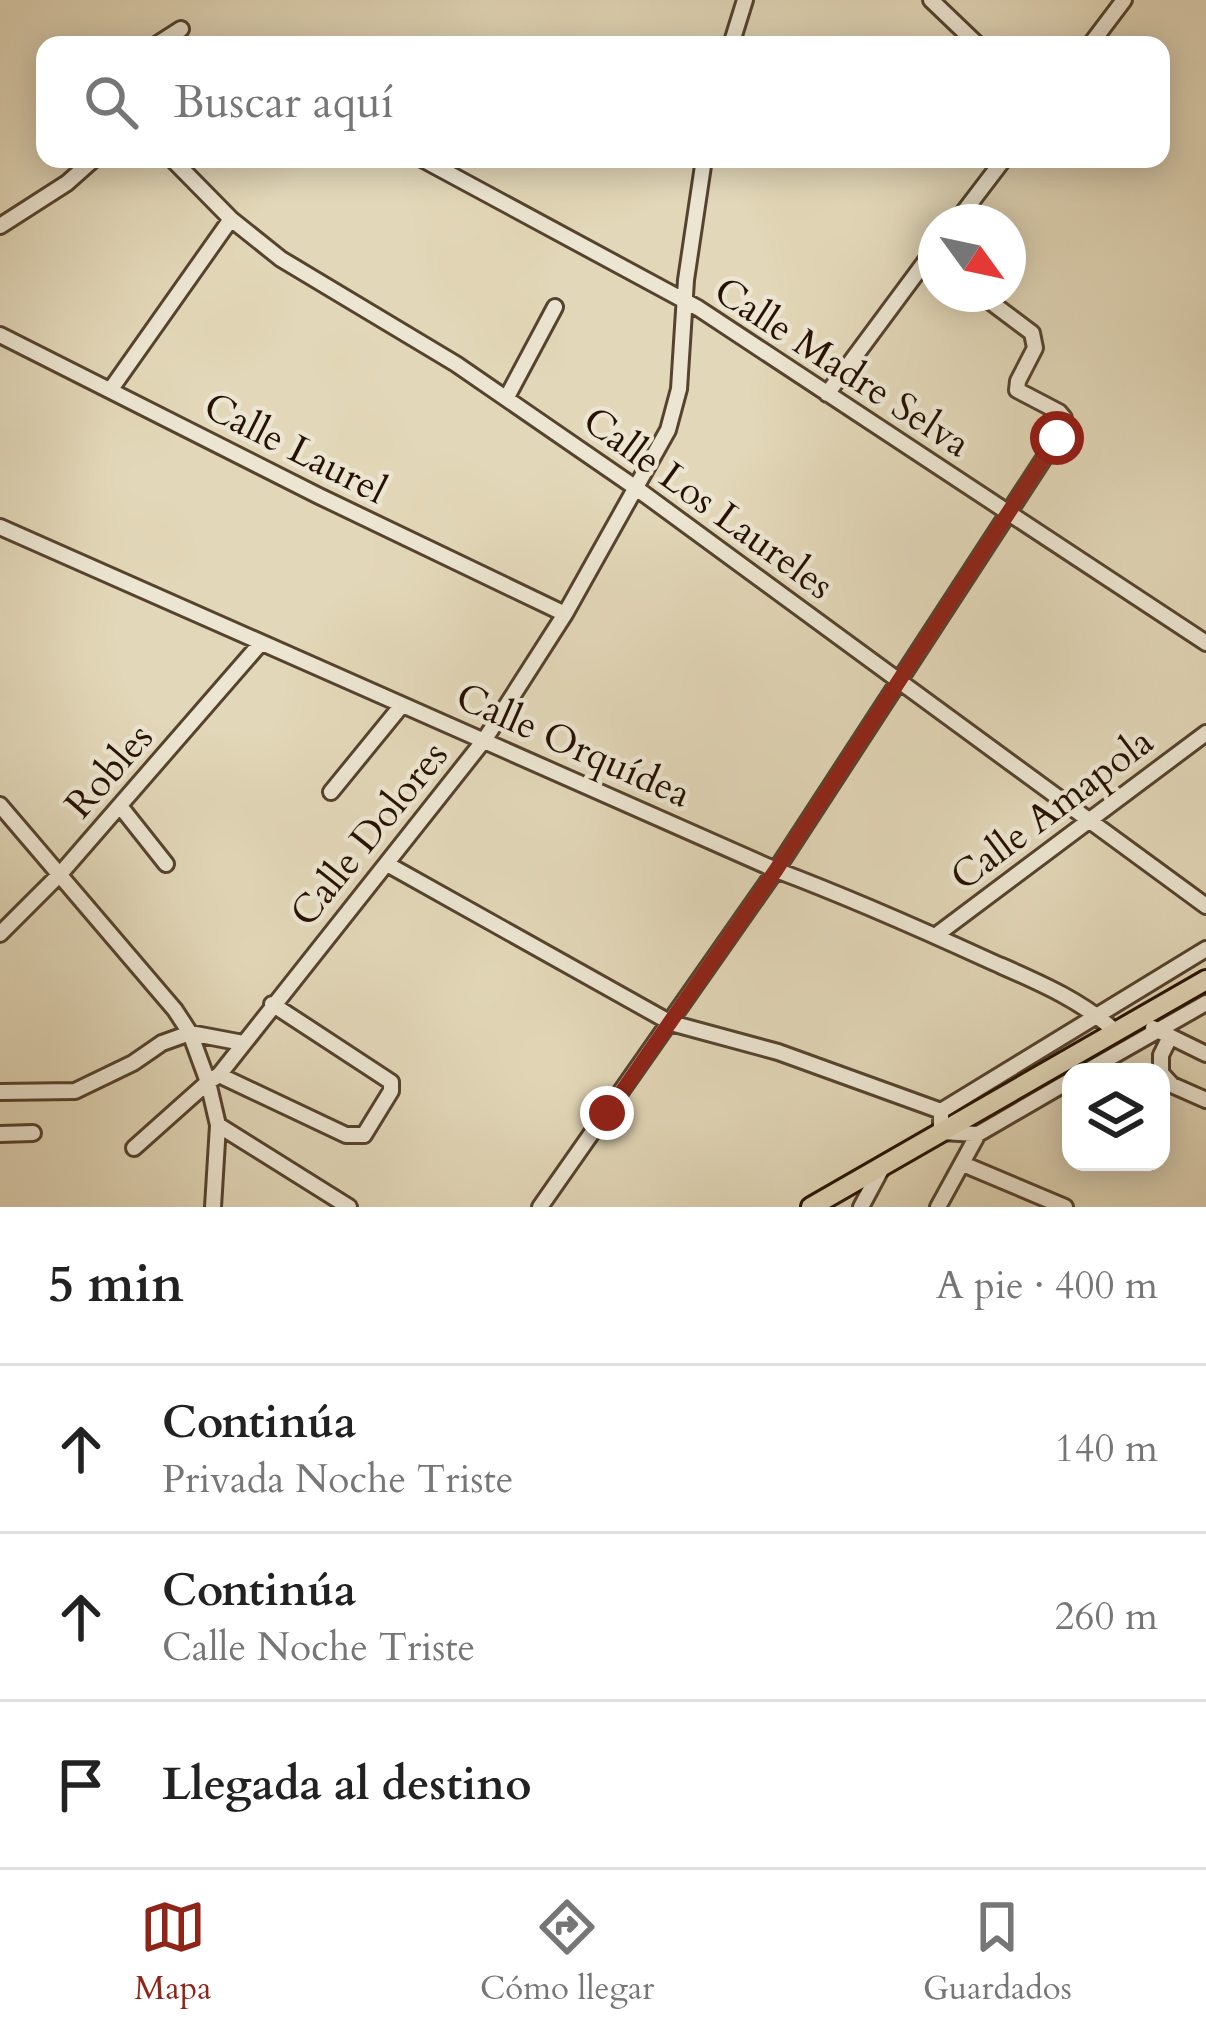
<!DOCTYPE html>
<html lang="es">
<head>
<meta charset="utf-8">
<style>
	body { margin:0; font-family:Cardo,serif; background:#f6f6f6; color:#222 }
	.controls { position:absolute; right:36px; bottom:36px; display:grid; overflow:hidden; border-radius:24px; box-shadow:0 6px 30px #0003 }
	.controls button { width:108px; height:108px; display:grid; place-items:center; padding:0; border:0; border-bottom:3px solid #e0e0e0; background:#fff; color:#222; font:60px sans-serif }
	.compass { position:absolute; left:918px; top:204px; width:108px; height:108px; border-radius:50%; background:#fff; box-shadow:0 6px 30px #0003; rotate:123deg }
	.stop { position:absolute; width:36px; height:36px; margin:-27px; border:9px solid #8f2418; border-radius:50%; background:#fff }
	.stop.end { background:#8f2418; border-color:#fff; box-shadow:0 3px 12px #0008 }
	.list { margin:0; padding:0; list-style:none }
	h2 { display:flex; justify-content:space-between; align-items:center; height:156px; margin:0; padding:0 48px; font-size:51px }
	h2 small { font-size:39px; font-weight:400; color:#767676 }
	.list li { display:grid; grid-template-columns:78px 1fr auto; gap:36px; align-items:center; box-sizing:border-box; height:168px; padding:0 48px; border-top:3px solid #e0e0e0 }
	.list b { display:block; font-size:45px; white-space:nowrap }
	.list p { margin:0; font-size:39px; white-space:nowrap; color:#767676 }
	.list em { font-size:39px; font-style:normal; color:#767676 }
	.icon { flex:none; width:66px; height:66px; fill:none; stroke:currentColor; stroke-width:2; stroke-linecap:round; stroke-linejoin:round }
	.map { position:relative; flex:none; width:1206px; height:1207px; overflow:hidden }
	.search { position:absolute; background:#fff; box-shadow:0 6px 30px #0003; left:36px; right:36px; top:36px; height:132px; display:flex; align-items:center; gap:30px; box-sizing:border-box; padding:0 42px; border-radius:24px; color:#767676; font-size:45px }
	.sheet { height:660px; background:#fff }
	nav { display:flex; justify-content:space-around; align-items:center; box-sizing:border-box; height:168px; border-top:3px solid #e0e0e0; background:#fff; font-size:33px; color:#767676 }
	nav a { display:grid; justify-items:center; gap:6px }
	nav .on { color:#8f2418 }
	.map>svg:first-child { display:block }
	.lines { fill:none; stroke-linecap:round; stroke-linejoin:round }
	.minor-casing { stroke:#55432e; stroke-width:20 }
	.major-casing { stroke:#261200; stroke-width:24 }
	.minor { stroke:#ece5d1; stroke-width:14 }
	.major { stroke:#e2d7b8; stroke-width:18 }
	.route { stroke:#8f2418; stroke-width:15 }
	.labels { text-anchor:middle; stroke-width:9; stroke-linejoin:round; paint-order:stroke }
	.street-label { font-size:39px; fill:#261200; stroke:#ece5d1 }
</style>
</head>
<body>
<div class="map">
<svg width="1206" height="1207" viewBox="0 0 1206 1207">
	<rect width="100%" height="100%" fill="#e2d7b8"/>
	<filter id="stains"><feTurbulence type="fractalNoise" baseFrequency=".00167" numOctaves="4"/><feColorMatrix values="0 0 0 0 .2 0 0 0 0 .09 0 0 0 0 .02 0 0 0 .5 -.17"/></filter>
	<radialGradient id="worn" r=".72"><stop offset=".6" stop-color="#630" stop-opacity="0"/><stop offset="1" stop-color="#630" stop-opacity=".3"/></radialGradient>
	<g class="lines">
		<g class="minor-casing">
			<path id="minor" d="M931,0L978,45
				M156,45L181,29
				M731,45L745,0
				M1090,45L1124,0
				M172,159L231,219L281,259L456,364L636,488L1206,906
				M422,159L698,308L1206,643
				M956,222L1004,159
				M0,226L67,183L94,159
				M0,335L319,496L565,614
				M111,389L231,219
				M827,394L936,247
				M507,397L555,307
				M0,527L776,870C848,897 918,928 988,960C1033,980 1079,998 1116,1032
				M331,792L402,705
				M0,805L175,1010L190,1033L208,1082L134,1148
				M120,806L166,864
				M387,864L671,1023L778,1052L941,1111
				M0,934L61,873L260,644
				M935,936L1206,733
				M1153,1028L1206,1054
				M1085,1072L1206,1003
				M1161,1072V1055L1170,1037
				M1161,1073L1172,1085L1206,1100
				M219,1075L346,1135H364L391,1091V1082L272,1004
				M1071,1080L978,1134L941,1132V1111L1206,949
				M0,1092L75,1091L133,1063L162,1043L190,1033L243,1043
				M218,1125L349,1207
				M0,1134L33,1133
				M963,1164L1065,1207
				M213,1207L218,1125L208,1082L219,1075L485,739L565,614L668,430L679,389L686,280L704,159
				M540,1207L776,870L1063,429L1064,418L1059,412L1017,390L1018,381L1035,348L1032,333L980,294
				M861,1207L883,1166
				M938,1207L978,1134"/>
		</g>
		<g class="major-casing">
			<path id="major" d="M811,1207L1206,980"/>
		</g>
		<use href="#minor" class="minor"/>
		<use href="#major" class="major"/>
	</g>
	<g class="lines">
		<path class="route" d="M607,1113L776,870L1057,438"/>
	</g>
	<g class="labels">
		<g class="street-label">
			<text transform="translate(843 366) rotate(33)" y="14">Calle Madre Selva</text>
			<text transform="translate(296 447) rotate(27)" y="14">Calle Laurel</text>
			<text transform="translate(709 502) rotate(36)" y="14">Calle Los Laureles</text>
			<text transform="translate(574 744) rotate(24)" y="14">Calle Orquídea</text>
			<text transform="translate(108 770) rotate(-49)" y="14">Robles</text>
			<text transform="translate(1051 808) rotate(-37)" y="14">Calle Amapola</text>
			<text transform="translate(368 833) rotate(-51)" y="14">Calle Dolores</text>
		</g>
	</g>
	<rect width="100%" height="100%" filter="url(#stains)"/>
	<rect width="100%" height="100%" fill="url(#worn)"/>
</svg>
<div class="controls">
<button><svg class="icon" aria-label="layers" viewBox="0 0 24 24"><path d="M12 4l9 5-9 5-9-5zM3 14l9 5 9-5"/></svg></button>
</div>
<svg class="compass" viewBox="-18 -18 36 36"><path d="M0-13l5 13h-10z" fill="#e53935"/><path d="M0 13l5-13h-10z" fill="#767676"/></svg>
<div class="stop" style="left:1057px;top:438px"></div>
<div class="stop end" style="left:607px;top:1113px"></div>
<div class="search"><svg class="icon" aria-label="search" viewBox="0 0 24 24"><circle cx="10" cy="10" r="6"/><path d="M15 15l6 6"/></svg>Buscar aquí</div>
</div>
<section class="sheet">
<h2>5 min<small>A pie · 400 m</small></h2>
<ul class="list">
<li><svg class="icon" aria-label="ahead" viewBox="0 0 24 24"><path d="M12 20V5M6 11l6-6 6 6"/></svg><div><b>Continúa</b><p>Privada Noche Triste</p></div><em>140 m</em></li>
<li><svg class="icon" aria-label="ahead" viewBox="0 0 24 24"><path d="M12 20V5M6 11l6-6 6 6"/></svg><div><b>Continúa</b><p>Calle Noche Triste</p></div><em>260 m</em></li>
<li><svg class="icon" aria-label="arrive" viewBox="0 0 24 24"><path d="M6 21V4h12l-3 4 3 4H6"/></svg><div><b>Llegada al destino</b></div></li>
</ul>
</section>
<nav>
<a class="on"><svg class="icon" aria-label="map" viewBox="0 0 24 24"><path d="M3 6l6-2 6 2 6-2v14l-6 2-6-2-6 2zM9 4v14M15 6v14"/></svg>Mapa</a>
<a><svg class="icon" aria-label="directions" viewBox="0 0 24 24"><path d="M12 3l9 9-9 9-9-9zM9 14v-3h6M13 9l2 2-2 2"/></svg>Cómo llegar</a>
<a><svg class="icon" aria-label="saved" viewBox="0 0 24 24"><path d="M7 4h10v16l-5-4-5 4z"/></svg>Guardados</a>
</nav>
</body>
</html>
